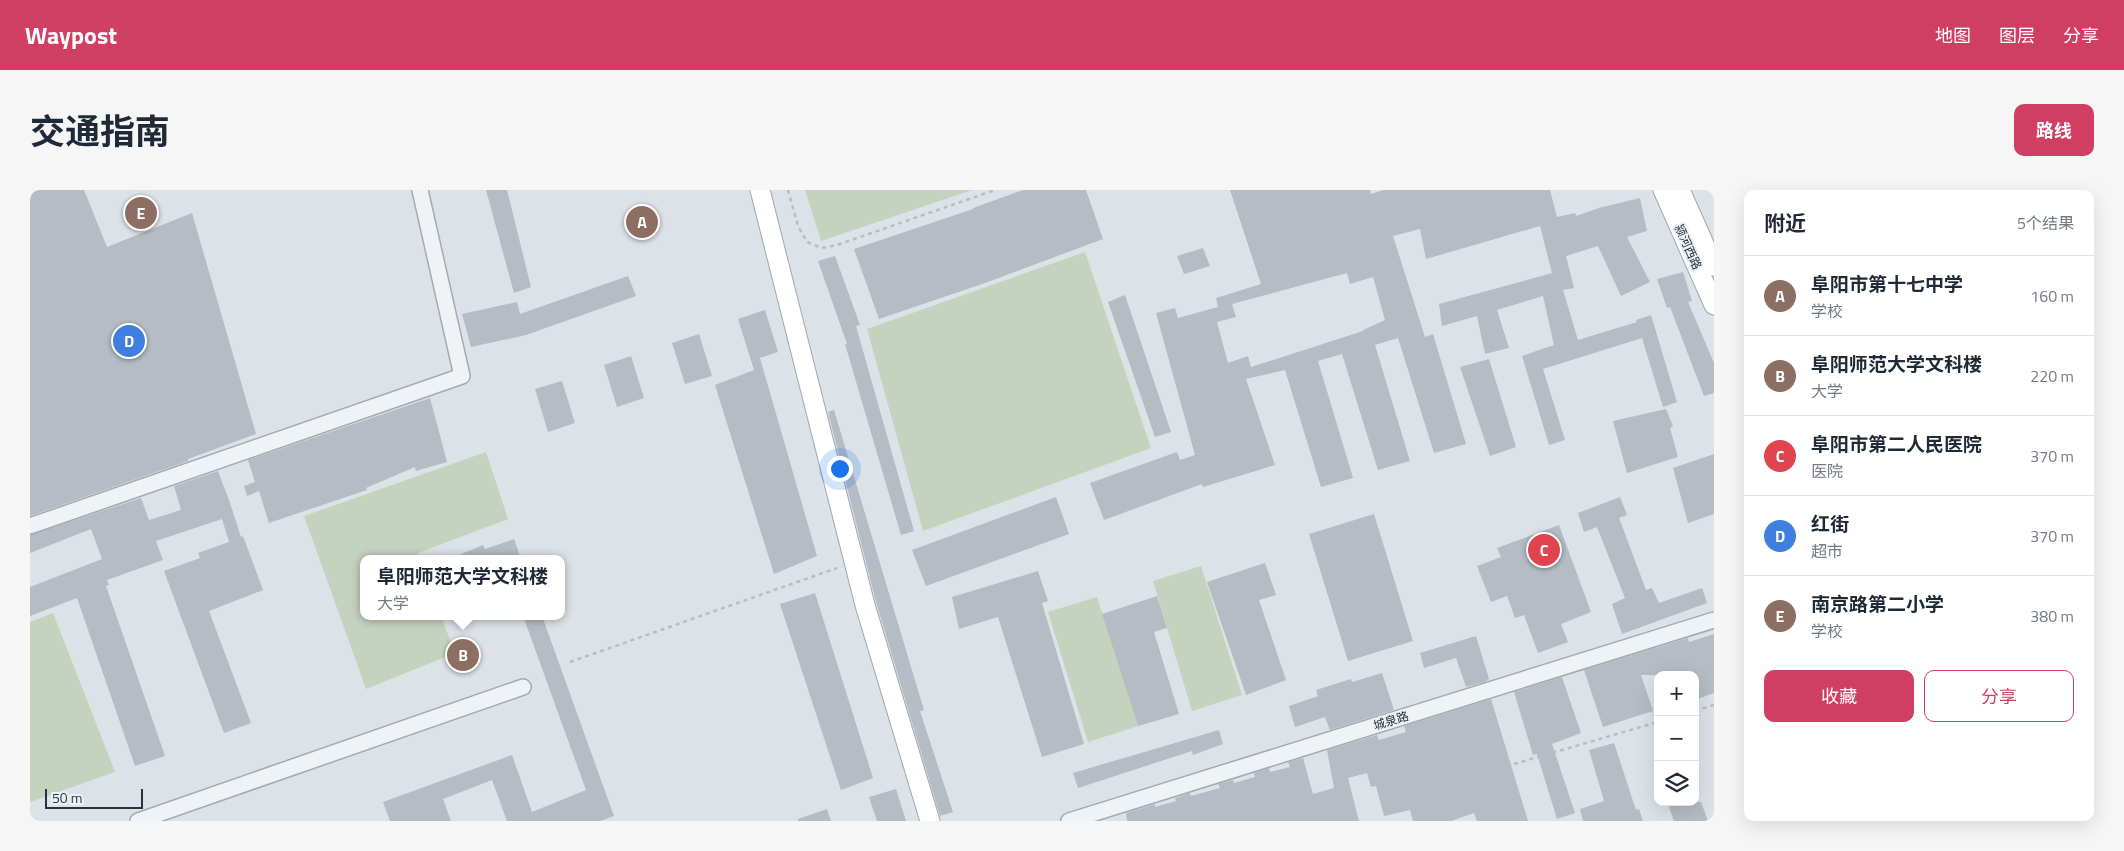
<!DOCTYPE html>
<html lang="zh">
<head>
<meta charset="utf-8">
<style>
	body { margin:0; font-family:"Titillium Web","Noto Sans SC",sans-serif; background:#f6f6f7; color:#1f2937 }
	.controls { position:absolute; right:15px; bottom:15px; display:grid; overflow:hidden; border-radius:10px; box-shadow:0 5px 20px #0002 }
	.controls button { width:45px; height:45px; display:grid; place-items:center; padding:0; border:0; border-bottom:1px solid #e0e1e3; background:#fff; color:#1f2937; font:25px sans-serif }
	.scale { position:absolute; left:15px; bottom:12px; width:98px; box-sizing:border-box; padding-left:5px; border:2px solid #27323e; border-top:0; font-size:14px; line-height:18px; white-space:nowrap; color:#27323e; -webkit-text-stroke:4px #edf1f5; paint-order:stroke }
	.you { position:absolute; left:809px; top:278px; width:18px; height:18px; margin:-12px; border:4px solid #fff; border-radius:50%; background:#1a73e8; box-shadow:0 0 0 8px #1a73e833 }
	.badge { display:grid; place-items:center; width:32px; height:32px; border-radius:50%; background:#d03f63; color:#fff; font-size:16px; font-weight:700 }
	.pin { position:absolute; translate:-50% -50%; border:2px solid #fff; box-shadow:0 1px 5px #0006 }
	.popup { position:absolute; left:330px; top:365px; width:205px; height:65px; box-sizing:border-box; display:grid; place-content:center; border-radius:10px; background:#fff; filter:drop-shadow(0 1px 4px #0005); font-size:16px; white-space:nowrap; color:#747a83 }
	.popup b { font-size:19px; color:#1f2937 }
	.popup::after { content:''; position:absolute; left:50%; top:100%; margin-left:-10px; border:10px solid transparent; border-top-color:#fff }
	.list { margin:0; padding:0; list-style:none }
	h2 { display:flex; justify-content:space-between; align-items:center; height:65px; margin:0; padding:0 20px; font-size:21px }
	h2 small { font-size:16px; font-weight:400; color:#747a83 }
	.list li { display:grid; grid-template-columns:32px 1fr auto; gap:15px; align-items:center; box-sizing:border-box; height:80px; padding:0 20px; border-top:1px solid #e0e1e3 }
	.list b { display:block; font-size:19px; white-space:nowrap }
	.list p { margin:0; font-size:16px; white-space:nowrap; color:#747a83 }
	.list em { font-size:16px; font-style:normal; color:#747a83 }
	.actions { display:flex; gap:10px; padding:15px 20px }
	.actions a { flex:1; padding:11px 0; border:1px solid #d03f63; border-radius:10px; text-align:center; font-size:18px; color:#d03f63 }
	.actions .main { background:#d03f63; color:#fff }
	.icon { flex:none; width:28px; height:28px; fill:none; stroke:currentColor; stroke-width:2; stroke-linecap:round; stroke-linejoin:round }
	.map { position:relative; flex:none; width:1684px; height:631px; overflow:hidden; border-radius:10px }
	header { display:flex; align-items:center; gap:30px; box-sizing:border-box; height:70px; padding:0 25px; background:#d03f63; color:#fff }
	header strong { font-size:24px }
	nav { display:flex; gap:28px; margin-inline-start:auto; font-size:18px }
	.intro { display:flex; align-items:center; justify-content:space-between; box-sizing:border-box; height:120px; padding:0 30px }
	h1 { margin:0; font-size:35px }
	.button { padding:12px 22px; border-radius:10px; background:#d03f63; color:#fff; font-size:18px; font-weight:700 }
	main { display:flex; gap:30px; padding:0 30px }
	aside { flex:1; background:#fff; border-radius:10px; box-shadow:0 5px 20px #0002 }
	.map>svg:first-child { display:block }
	.green { fill:#c5d2be }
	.building { fill:#b5bcc4; fill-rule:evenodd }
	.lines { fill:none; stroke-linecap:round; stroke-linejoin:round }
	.minor-casing { stroke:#a3aab2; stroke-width:18 }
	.major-casing { stroke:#9da8b3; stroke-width:21 }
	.path { stroke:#b8bdc2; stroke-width:2.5; stroke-dasharray:4 4; stroke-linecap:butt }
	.minor { stroke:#f0f3f6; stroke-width:15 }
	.major { stroke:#fff; stroke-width:19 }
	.labels { text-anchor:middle; stroke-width:4; stroke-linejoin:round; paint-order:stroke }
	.street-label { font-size:12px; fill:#27323e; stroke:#edf1f5 }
</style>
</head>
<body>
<header>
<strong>Waypost</strong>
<nav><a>地图</a><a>图层</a><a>分享</a></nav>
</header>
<div class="intro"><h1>交通指南</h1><a class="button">路线</a></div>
<main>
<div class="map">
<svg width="1684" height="631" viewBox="0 0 1684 631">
	<rect width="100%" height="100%" fill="#dde2e8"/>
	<path class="green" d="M775,0H942L791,51Z
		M1055,62L1121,258L893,341L837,139Z
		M456,262L478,329L388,363L390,369H334V426H411L425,463L336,499L274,326Z
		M1171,376L1212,505L1162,521L1123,391Z
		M1067,407L1108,536L1058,552L1018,422Z
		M23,423L85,582L0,612V432Z"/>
	<path class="building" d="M0,0H54L77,57L162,23L226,244L158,269V271L0,326Z
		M456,0H477L501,97L484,103Z
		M993,0H1056L1073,49L955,93L849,129L824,59L943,19V18Z
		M1200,0H1340L1341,4L1353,0H1520L1527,27L1545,23L1546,26L1569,18L1610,8L1617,41L1597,47L1620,92L1591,106L1568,56L1536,66L1544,98L1533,100L1548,150L1607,132L1606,130L1621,125L1647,212L1633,217L1612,148L1513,179L1535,250L1519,255L1492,166L1524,155L1513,106L1467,120L1479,158L1455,164L1447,126L1412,136L1409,114L1522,83L1510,36L1396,69L1390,39L1363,46L1395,147L1403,144L1436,254L1404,263L1368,148L1345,155L1380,271L1348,280L1312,164L1288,171L1323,288L1291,297L1255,180L1216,189L1245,275L1173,297L1172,294L1074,330L1060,293L1147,262L1150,270L1165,265L1126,123L1145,118L1148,128L1188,117L1186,108L1231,94ZM1317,83L1320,94L1343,87L1355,130L1333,140V141L1221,177L1218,166L1198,173L1187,132L1206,127L1202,114Z
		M1173,58L1180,76L1154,84L1147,66Z
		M805,66L830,135L826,136L884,341L871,345L815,154H817L788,71Z
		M1653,82L1662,111L1658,112L1684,173V203L1674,206L1640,117L1637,118L1627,89Z
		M598,86L606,106L496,145L441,157L432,124L487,112L490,124Z
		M1095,105L1141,242L1125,247L1078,112Z
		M735,120L748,162L730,168L787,366L744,384L685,195L724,180L708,129Z
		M669,144L682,186L655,194L642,153Z
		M601,166L614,208L587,217L574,175Z
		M1459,169L1486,257L1460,266L1430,177Z
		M532,191L545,233L518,242L505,199Z
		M400,208L417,272L386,281L385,277L336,298L337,300L239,333L229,301L217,306L214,296L225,292L218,270Z
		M1636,219L1643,236L1640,238L1648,267L1597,283L1583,231Z
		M804,220L894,520L890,521L923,622L910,626L846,412L798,222Z
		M1684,264V324L1658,333L1643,278Z
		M188,281L200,313L211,347L213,346L233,400L179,421L221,533L194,543L134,381L170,368L168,363L199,352L192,329L126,351L133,370L77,390L79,395L76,396L135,566L105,576L47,408L0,426V397L72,369L61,339L0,363V345L111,308L119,330L151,320L144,296Z
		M1026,307L1039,344L896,396L882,360Z
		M1590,307L1597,325L1589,328L1616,400L1622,398L1629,413L1672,398L1677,413L1592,444L1582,414L1595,408L1567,337L1554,342L1548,323Z
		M1344,324L1383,451L1318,471L1279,344Z
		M1529,335L1561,422L1531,434L1538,452L1508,463L1494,425L1485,428L1477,406L1461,412L1447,376L1471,367L1467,358Z
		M484,349L491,369H419L453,355L455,359Z
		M1235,373L1246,405L1229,410L1256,490L1216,505L1177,392Z
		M1008,381L1018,411L1012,413L1054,554L1012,567L968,427L929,439L922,407Z
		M785,403L843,588L811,600L750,414Z
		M1127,406L1137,438L1124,442L1149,524L1108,536L1072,424Z
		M493,426H512L584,626L570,631H477L462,590L413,609L421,631H360L353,612L482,565L502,622L556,600Z
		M1684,444V503L1665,510V485H1611L1623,521L1573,537L1554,480L1658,448L1659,452Z
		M1446,446L1459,489L1455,492L1436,497L1426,468L1394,478L1390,463Z
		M1352,483L1364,520L1300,540L1295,527L1265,537L1259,516L1288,506L1286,500L1321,489L1322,492Z
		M1532,487L1551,543L1522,554L1545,623L1527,629L1507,564L1503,565L1484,502Z
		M1461,509L1498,631H1447L1444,623L1421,631H1383L1380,620L1354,626L1346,596L1341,597L1337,583L1318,588L1329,631H1097L1096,623L1125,614V617L1146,611L1145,608L1160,603L1161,606L1190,598L1188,594L1203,590L1204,593L1225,587L1224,583L1239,578L1240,582L1260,577L1258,572L1273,568L1283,604L1304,598L1297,560L1347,545L1349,550L1376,542L1374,536Z
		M1189,540L1193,554L1163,565L1162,561L1048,598L1043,583Z
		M1584,553L1606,620L1609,619L1613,631H1553L1550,619L1574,611L1559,560Z
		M866,599L876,631H847L839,607Z
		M1637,612H1671L1678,631H1644Z
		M797,619L801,631H768V629Z"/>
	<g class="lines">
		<g class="minor-casing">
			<path id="minor" d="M0,336L432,186L390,0
				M108,631L493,497
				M1039,631L1684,430"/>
		</g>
		<g class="major-casing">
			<path id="major" d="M730,0L835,415L900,631
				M1633,0L1684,115
				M1650,0L1684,76"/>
		</g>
		<path class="path" d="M758,0L768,36L777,52L792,58L807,55L965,0
			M540,472L807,378
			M1665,521L1684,515
			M1484,574L1628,532"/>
		<use href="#minor" class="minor"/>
		<use href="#major" class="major"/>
	</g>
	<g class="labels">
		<g class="street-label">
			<text transform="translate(1658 57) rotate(66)" y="4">颍河西路</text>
			<text transform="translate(1361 531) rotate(-17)" y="4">城泉路</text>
		</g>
	</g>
</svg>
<div class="controls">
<button>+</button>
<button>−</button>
<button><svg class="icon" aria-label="layers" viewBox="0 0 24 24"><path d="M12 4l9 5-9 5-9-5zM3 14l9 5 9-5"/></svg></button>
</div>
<div class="scale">50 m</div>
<div class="you"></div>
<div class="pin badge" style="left:612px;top:32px;background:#8d6e63">A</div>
<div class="pin badge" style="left:433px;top:465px;background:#8d6e63">B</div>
<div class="popup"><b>阜阳师范大学文科楼</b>大学</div>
<div class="pin badge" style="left:1514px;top:360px;background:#e0444e">C</div>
<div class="pin badge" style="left:99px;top:151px;background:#3f7fe0">D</div>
<div class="pin badge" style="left:111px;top:23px;background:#8d6e63">E</div>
</div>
<aside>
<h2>附近<small>5个结果</small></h2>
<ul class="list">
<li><span class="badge" style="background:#8d6e63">A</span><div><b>阜阳市第十七中学</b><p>学校</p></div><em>160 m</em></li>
<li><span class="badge" style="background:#8d6e63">B</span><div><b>阜阳师范大学文科楼</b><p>大学</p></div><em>220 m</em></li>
<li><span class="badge" style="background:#e0444e">C</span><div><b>阜阳市第二人民医院</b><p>医院</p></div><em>370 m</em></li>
<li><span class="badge" style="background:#3f7fe0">D</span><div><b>红街</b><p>超市</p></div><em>370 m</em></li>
<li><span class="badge" style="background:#8d6e63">E</span><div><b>南京路第二小学</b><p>学校</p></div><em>380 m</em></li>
</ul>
<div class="actions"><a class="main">收藏</a><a>分享</a></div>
</aside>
</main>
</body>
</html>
